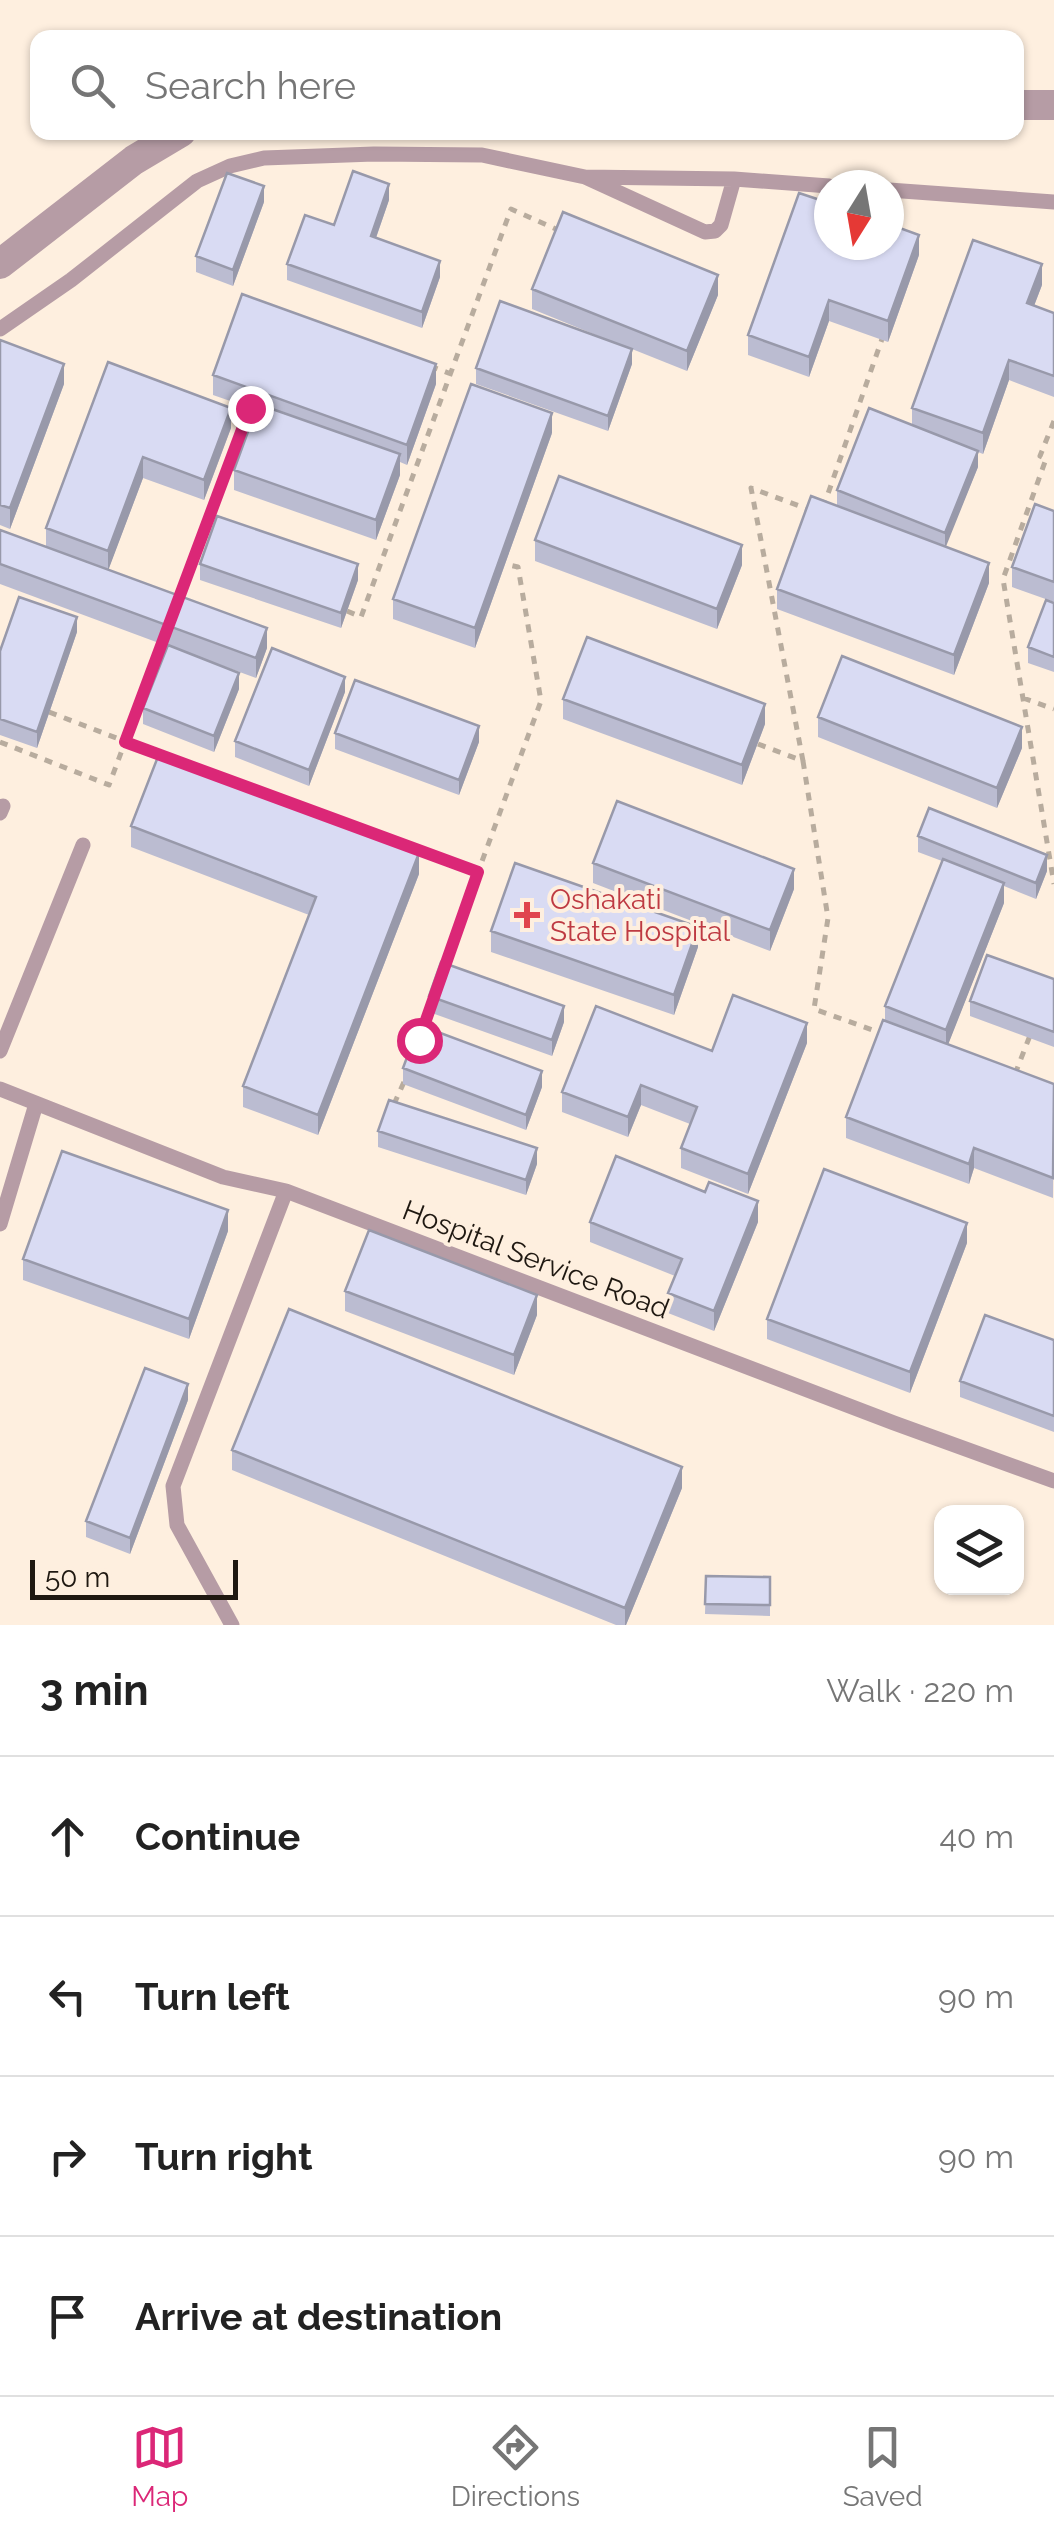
<!DOCTYPE html>
<html lang="en">
<head>
<meta charset="utf-8">
<style>
	body { margin:0; font-family:Raleway,sans-serif; background:#f2f2f2; color:#222 }
	.controls { position:absolute; right:30px; bottom:30px; display:grid; overflow:hidden; border-radius:20px; box-shadow:0 2px 8px #0004 }
	.controls button { width:90px; height:90px; display:grid; place-items:center; padding:0; border:0; border-bottom:2px solid #e0e0e0; background:#fff; color:#222; font:50px sans-serif }
	.compass { position:absolute; left:814px; top:170px; width:90px; height:90px; border-radius:50%; background:#fff; box-shadow:0 2px 8px #0004; rotate:191deg }
	.scale { position:absolute; left:30px; bottom:25px; width:208px; box-sizing:border-box; padding-left:10px; border:5px solid #1f1811; border-top:0; font-size:28px; line-height:35px; white-space:nowrap; color:#1f1811; -webkit-text-stroke:8px #feefdf; paint-order:stroke }
	.stop { position:absolute; width:30px; height:30px; margin:-22px; border:8px solid #db2777; border-radius:50%; background:#fff }
	.stop.end { background:#db2777; border-color:#fff; box-shadow:0 2px 10px #0008 }
	.list { margin:0; padding:0; list-style:none }
	h2 { display:flex; justify-content:space-between; align-items:center; height:130px; margin:0; padding:0 40px; font-size:42px }
	h2 small { font-size:32px; font-weight:400; color:#767676 }
	.list li { display:grid; grid-template-columns:65px 1fr auto; gap:30px; align-items:center; box-sizing:border-box; height:160px; padding:0 40px; border-top:2px solid #e0e0e0 }
	.list b { display:block; font-size:38px; white-space:nowrap }
	.list em { font-size:32px; font-style:normal; color:#767676 }
	.icon { flex:none; width:55px; height:55px; fill:none; stroke:currentColor; stroke-width:2; stroke-linecap:round; stroke-linejoin:round }
	.map { position:relative; flex:none; width:1054px; height:1625px; overflow:hidden }
	.search { position:absolute; background:#fff; box-shadow:0 2px 8px #0004; left:30px; right:30px; top:30px; height:110px; display:flex; align-items:center; gap:25px; box-sizing:border-box; padding:0 35px; border-radius:20px; color:#767676; font-size:38px }
	.sheet { height:770px; background:#fff }
	nav { display:flex; justify-content:space-around; align-items:center; box-sizing:border-box; height:140px; border-top:2px solid #e0e0e0; background:#fff; font-size:28px; color:#767676 }
	nav a { display:grid; justify-items:center; gap:5px }
	nav .on { color:#db2777 }
	.map>svg:first-child { display:block }
	.lines { fill:none; stroke-linecap:round; stroke-linejoin:round }
	.path { stroke:#b8ac9e; stroke-width:5; stroke-dasharray:8 8; stroke-linecap:butt }
	.lane { stroke:#b69ca5; stroke-width:15 }
	.street { stroke:#b69ca5; stroke-width:30 }
	.wall { fill:#bbbcd1 }
	.shaded-wall { fill:#9899aa }
	.building { fill:#d9dbf3; stroke:#9899aa; stroke-width:2.5 }
	.route { stroke:#db2777; stroke-width:12 }
	.health-dot { fill:#e0444e; stroke:#feefdf; stroke-width:4 }
	.labels { text-anchor:middle; stroke-width:8; stroke-linejoin:round; paint-order:stroke }
	.health-label { font-size:28px; fill:#be3a42; stroke:#feefdf; text-anchor:start }
	.street-label { font-size:28px; fill:#1f1811; stroke:#feefdf }
</style>
</head>
<body>
<div class="map">
<svg width="1054" height="1625" viewBox="0 0 1054 1625">
	<rect width="100%" height="100%" fill="#feefdf"/>
	<g class="lines">
		<path class="path" d="M430,366L451,374
			M1054,421L1040,456L1046,459L1003,579L1054,884
			M823,508L882,339
			M178,601L250,408
			M347,611L361,617L511,209L558,230
			M1023,698L1054,709
			M49,712L163,756
			M0,742L109,785L163,640
			M758,744L803,761L751,488L813,511
			M803,761L828,918L814,1009L881,1033
			M234,782L478,872L541,701L518,567L505,564
			M445,968L478,872
			M423,1029L431,1007
			M1015,1074L1031,1033
			M394,1104L404,1082"/>
		<path class="lane" d="M734,179L829,186
			M889,190L1054,202
			M0,329L71,280L197,181L230,166L264,158L374,154L482,155L585,177L734,179L721,225L715,231L705,232L585,177
			M0,813L3,806
			M0,1051L83,845
			M0,1089L223,1177L286,1191L894,1423L1054,1481
			M0,1224L36,1104
			M232,1625L177,1525L173,1486L286,1191"/>
		<path class="street" d="M1016,105H1054
			M0,264L134,160L181,132"/>
	</g>
	<path class="wall" d="M389,200L376,238L440,277L422,328L287,280V264L334,225Z
		M264,202L233,286L196,272V256Z
		M919,255L888,342L829,321L809,377L748,355V335Z
		M1042,285L1034,306L1054,313V397L1009,380L983,454L978,452V467L945,546L989,583L954,675L777,609V589L837,506V490L912,425V408Z
		M532,289L718,295L687,371L632,349V364L608,431L476,384V368L618,344L532,309Z
		M0,340L64,384L10,529L0,525Z
		M108,362L231,428L204,500L143,478L108,570L267,648L256,678L204,659L239,689L214,752L143,724V708L167,646L0,584V530L46,546V528Z
		M213,375L436,384L407,465L400,462V475L376,540L234,490V470L256,410L213,395Z
		M552,433L475,648L393,619V599Z
		M1054,511V602L1012,587V567Z
		M535,540L742,565L717,629L535,561Z
		M200,564L358,580L341,628L200,580Z
		M1054,603V672L1028,663V647Z
		M77,632L37,748L0,735V651Z
		M345,692L309,786L235,757V741Z
		M563,699L765,724L742,785L563,719Z
		M818,717L1022,748L997,808L818,737Z
		M335,733L479,742L459,795L335,749Z
		M131,826L419,874L318,1135L243,1107V1086L309,915L131,847Z
		M918,836L1047,871L1036,899L1004,886V903L948,1044L1054,1084L1053,1198L974,1168L969,1184L846,1138V1117L885,1020V1006L942,861L918,852Z
		M593,863L794,889L770,951L593,883Z
		M491,931L698,947L674,1015L491,952Z
		M1054,979V1047L970,1016V1001Z
		M429,996L564,1022L552,1056L429,1012Z
		M807,1043L748,1194L681,1168V1148L690,1124L641,1105L628,1137L562,1112V1092L712,1051Z
		M403,1068L542,1087L526,1130L403,1084Z
		M378,1131L537,1164L526,1195L378,1147Z
		M590,1222H758L714,1331L668,1313V1293L675,1276L590,1242Z
		M228,1231L189,1339L23,1280V1259Z
		M967,1243L910,1393L767,1339V1319Z
		M345,1291L537,1315L514,1375L345,1311Z
		M1054,1340V1432L960,1397V1381Z
		M188,1400L130,1554L86,1537V1521Z
		M232,1450L682,1488L626,1625H616L232,1470Z
		M706,1576L770,1577V1616L705,1614Z"/>
	<path class="shaded-wall" d="M389,184V200L371,252V236Z
		M264,186V202L233,286V270Z
		M919,235V255L888,342V321Z
		M440,261V277L422,328V312Z
		M1042,264V285L1027,324V303Z
		M718,275V295L687,371V351Z
		M829,300V321L809,377V357Z
		M632,349V364L608,431V416Z
		M1009,360V380L983,454V433Z
		M64,364V384L10,529V508Z
		M436,364V384L407,465V445Z
		M231,408V428L204,500V480Z
		M552,413V433L475,648V628Z
		M978,451V467L945,549V533Z
		M400,454V475L376,540V520Z
		M143,457V478L108,571V551Z
		M742,545V565L717,629V609Z
		M989,563V583L954,675V655Z
		M358,564V580L341,628V613Z
		M77,617V632L37,748V732Z
		M267,628V648L256,678V658Z
		M239,673V689L214,752V736Z
		M345,677V692L309,786V770Z
		M765,704V724L742,785V765Z
		M479,726V742L459,795V780Z
		M1022,727V748L997,808V788Z
		M419,853V874L318,1135V1115Z
		M1047,855V871L1036,899V883Z
		M794,869V889L770,951V930Z
		M1004,883V903L946,1050V1030Z
		M698,927V947L674,1015V995Z
		M564,1006V1022L552,1056V1040Z
		M807,1023V1043L748,1194V1174Z
		M542,1071V1087L526,1130V1115Z
		M641,1085V1105L628,1137V1117Z
		M537,1148V1164L526,1195V1180Z
		M974,1148V1168L969,1184V1164Z
		M758,1201V1222L714,1331V1311Z
		M228,1210V1231L189,1339V1319Z
		M967,1223V1243L910,1393V1372Z
		M537,1295V1315L514,1375V1355Z
		M188,1384V1400L130,1554V1538Z
		M682,1467V1488L626,1625H625V1608Z"/>
	<path class="building" d="M353,171L389,184L371,236L440,261L422,312L287,264L305,215L334,225Z
		M227,173L264,186L233,270L196,256Z
		M799,193L829,203V245H889V224L919,235L888,321L829,300L809,357L748,335Z
		M563,212L718,275L687,351L532,289Z
		M973,240L1042,264L1027,303L1054,313V376L1009,360L983,433L912,408Z
		M242,294L436,364L407,445L213,375Z
		M500,301L632,349L608,416L476,368Z
		M0,340L64,364L10,508L0,505Z
		M108,362L231,408L204,480L143,457L108,551L46,528Z
		M471,384L552,413L475,628L393,599Z
		M258,404L400,454L376,520L234,470Z
		M869,408L978,451L945,533L837,490Z
		M559,476L742,545L717,609L535,540Z
		M811,496L989,563L954,655L777,589Z
		M1035,504L1054,511V582L1012,567Z
		M217,516L358,564L341,613L200,564Z
		M0,530L267,628L256,658L0,564Z
		M19,597L77,617L37,732L0,719V651Z
		M1046,600L1054,603V657L1028,647Z
		M587,637L765,704L742,765L563,699Z
		M168,645L239,673L214,736L143,708Z
		M272,648L345,677L309,770L235,741Z
		M842,656L1022,727L997,788L818,717Z
		M355,680L479,726L459,780L335,733Z
		M159,754L419,853L318,1115L243,1086L316,897L131,826Z
		M617,801L794,869L770,930L593,863Z
		M929,808L1047,855L1036,883L918,836Z
		M943,859L1004,883L946,1030L885,1006Z
		M515,863L698,927L674,995L491,931Z
		M987,955L1054,979V1032L970,1001Z
		M441,962L564,1006L552,1040L429,996Z
		M733,995L807,1023L748,1174L681,1148L697,1107L641,1085L628,1117L562,1092L596,1006L712,1051Z
		M883,1020L1054,1084L1053,1178L974,1148L969,1164L846,1117Z
		M419,1025L542,1071L526,1115L403,1068Z
		M389,1100L537,1148L526,1180L378,1131Z
		M62,1151L228,1210L189,1319L23,1259Z
		M616,1156L705,1192L709,1182L758,1201L714,1311L668,1293L682,1259L590,1222Z
		M824,1169L967,1223L910,1372L767,1319Z
		M369,1230L537,1295L514,1355L345,1291Z
		M289,1309L682,1467L625,1608L232,1450Z
		M985,1315L1054,1340V1416L960,1381Z
		M145,1368L188,1384L130,1538L86,1521Z
		M706,1576L770,1577V1605L705,1604Z"/>
	<g class="lines">
		<path class="route" d="M250,408L125,742L478,872L419,1040"/>
	</g>
	<path class="health-dot" d="M522 900h10v10h10v10h-10v10h-10v-10h-10v-10h10z"/>
	<g class="labels">
		<g class="health-label">
			<text x="550" y="909">Oshakati<tspan x="550" dy="32">State Hospital</tspan></text>
		</g>
		<g class="street-label">
			<text transform="translate(536 1259) rotate(21)" y="10">Hospital Service Road</text>
		</g>
	</g>
</svg>
<div class="controls">
<button><svg class="icon" aria-label="layers" viewBox="0 0 24 24"><path d="M12 4l9 5-9 5-9-5zM3 14l9 5 9-5"/></svg></button>
</div>
<svg class="compass" viewBox="-18 -18 36 36"><path d="M0-13l5 13h-10z" fill="#e53935"/><path d="M0 13l5-13h-10z" fill="#767676"/></svg>
<div class="scale">50 m</div>
<div class="stop" style="left:419px;top:1040px"></div>
<div class="stop end" style="left:250px;top:408px"></div>
<div class="search"><svg class="icon" aria-label="search" viewBox="0 0 24 24"><circle cx="10" cy="10" r="6"/><path d="M15 15l6 6"/></svg>Search here</div>
</div>
<section class="sheet">
<h2>3 min<small>Walk · 220 m</small></h2>
<ul class="list">
<li><svg class="icon" aria-label="ahead" viewBox="0 0 24 24"><path d="M12 20V5M6 11l6-6 6 6"/></svg><div><b>Continue</b></div><em>40 m</em></li>
<li><svg class="icon" aria-label="left" viewBox="0 0 24 24"><path d="M17 20v-9H6M10 6l-5 5 5 5"/></svg><div><b>Turn left</b></div><em>90 m</em></li>
<li><svg class="icon" aria-label="right" viewBox="0 0 24 24"><path d="M7 20v-9h11M14 6l5 5-5 5"/></svg><div><b>Turn right</b></div><em>90 m</em></li>
<li><svg class="icon" aria-label="arrive" viewBox="0 0 24 24"><path d="M6 21V4h12l-3 4 3 4H6"/></svg><div><b>Arrive at destination</b></div></li>
</ul>
</section>
<nav>
<a class="on"><svg class="icon" aria-label="map" viewBox="0 0 24 24"><path d="M3 6l6-2 6 2 6-2v14l-6 2-6-2-6 2zM9 4v14M15 6v14"/></svg>Map</a>
<a><svg class="icon" aria-label="directions" viewBox="0 0 24 24"><path d="M12 3l9 9-9 9-9-9zM9 14v-3h6M13 9l2 2-2 2"/></svg>Directions</a>
<a><svg class="icon" aria-label="saved" viewBox="0 0 24 24"><path d="M7 4h10v16l-5-4-5 4z"/></svg>Saved</a>
</nav>
</body>
</html>
